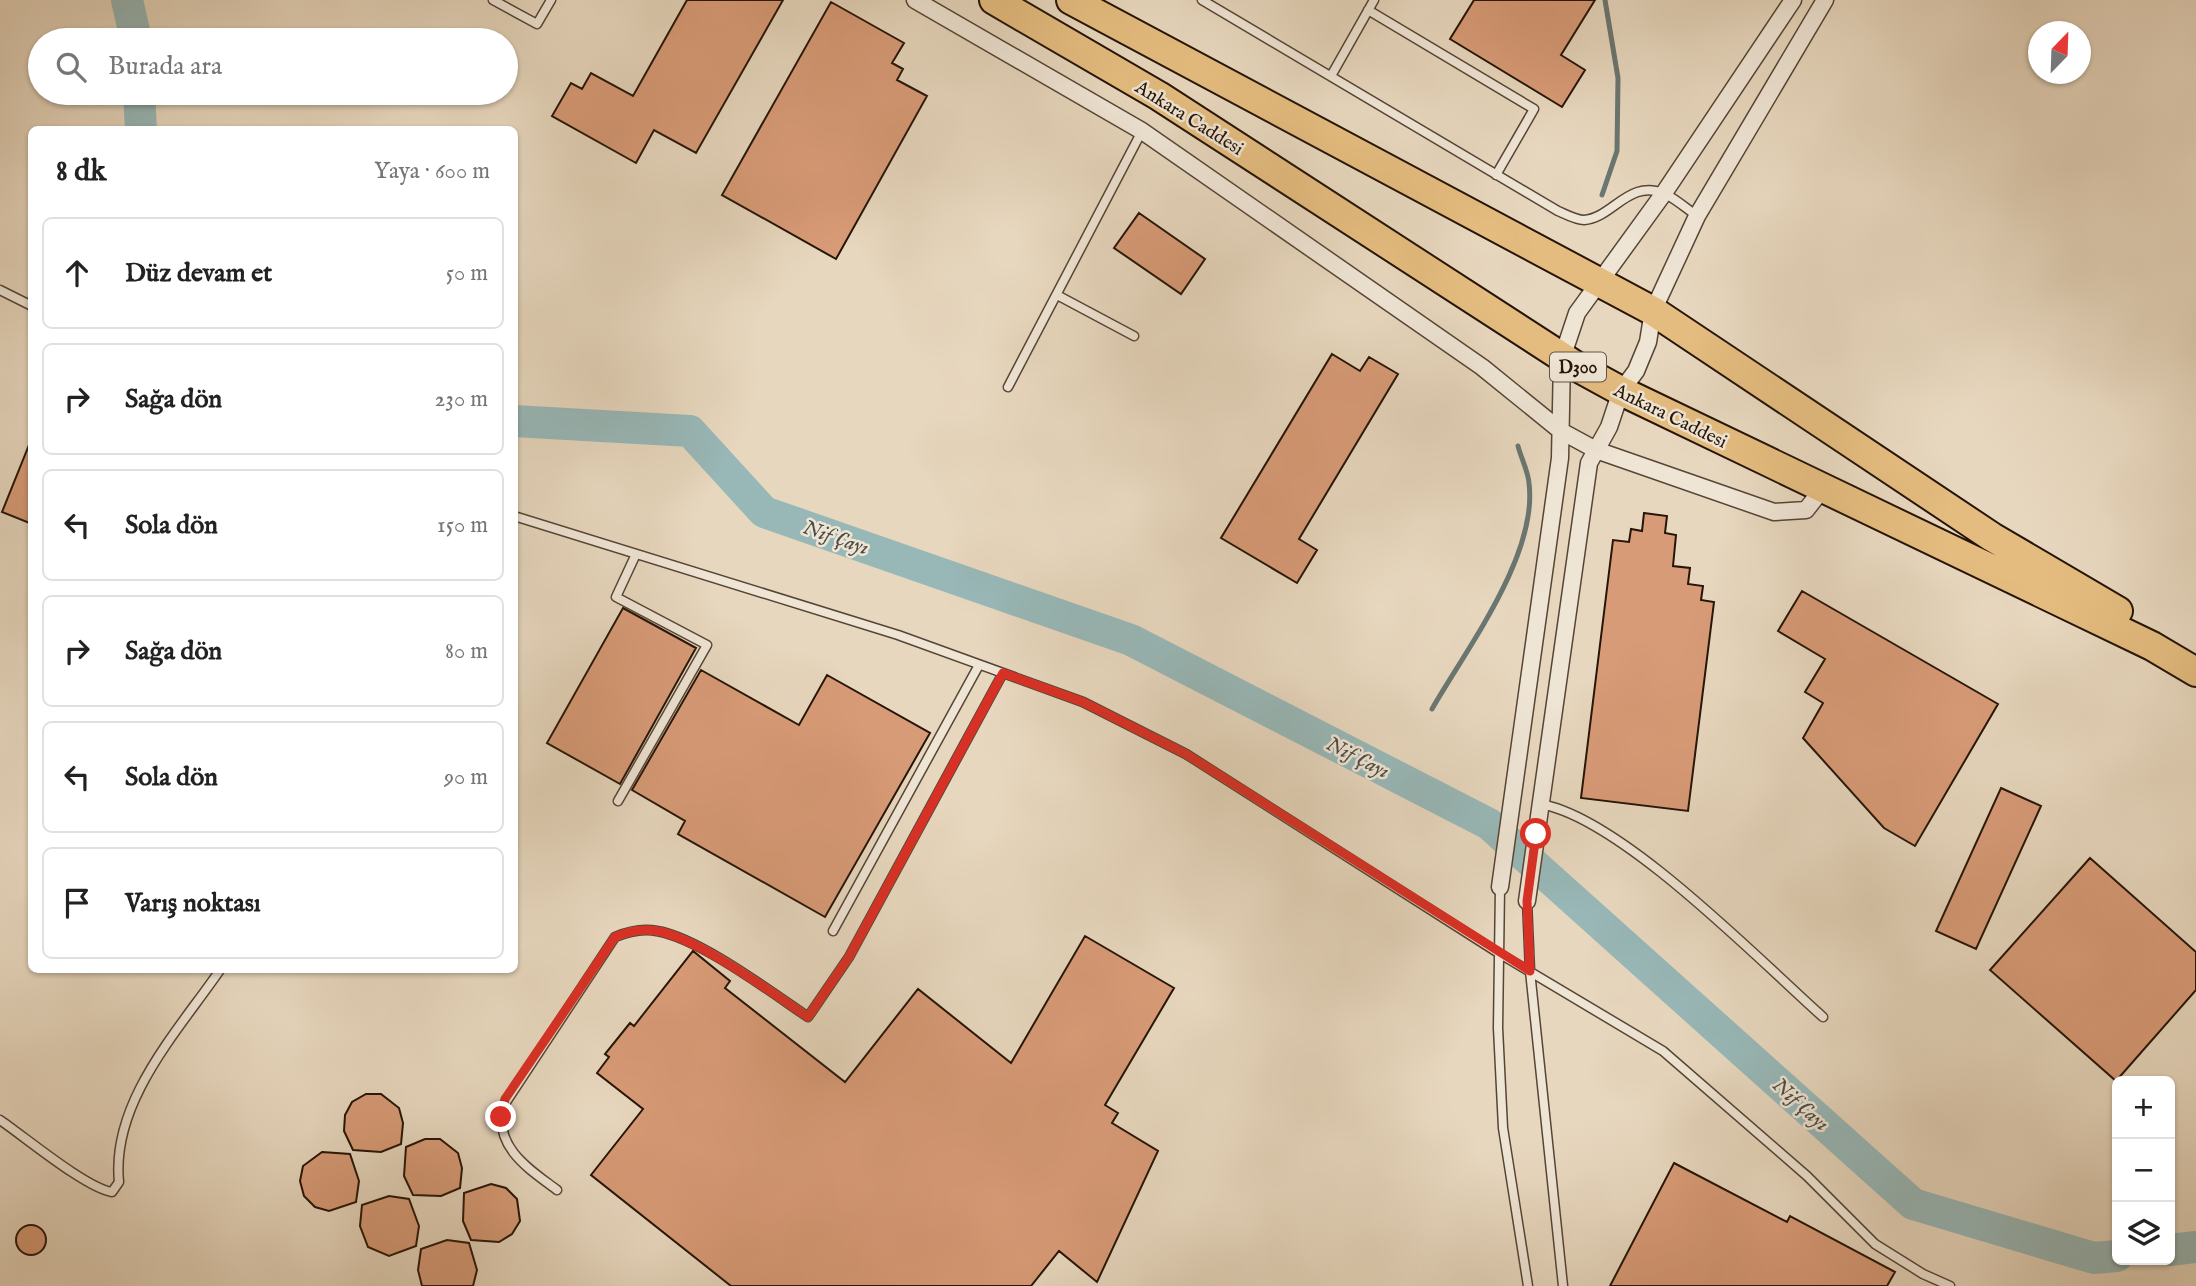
<!DOCTYPE html>
<html lang="tr">
<head>
<meta charset="utf-8">
<style>
	body { margin:0; font-family:"IM FELL English",serif; background:#f6f6f6; color:#222 }
	.controls { position:absolute; right:21px; bottom:21px; display:grid; overflow:hidden; border-radius:10px; box-shadow:0 2px 5px #0004 }
	.controls button { width:63px; height:63px; display:grid; place-items:center; padding:0; border:0; border-bottom:2px solid #e0e0e0; background:#fff; color:#222; font:35px sans-serif }
	.compass { position:absolute; left:2028px; top:21px; width:63px; height:63px; border-radius:50%; background:#fff; box-shadow:0 2px 5px #0004; rotate:23deg }
	.stop { position:absolute; width:21px; height:21px; margin:-16px; border:5px solid #d93025; border-radius:50%; background:#fff }
	.stop.end { background:#d93025; border-color:#fff; box-shadow:0 2px 7px #0008 }
	.list { margin:0; padding:0; list-style:none }
	h2 { display:flex; justify-content:space-between; align-items:center; height:91px; margin:0; padding:0 28px; font-size:30px }
	h2 small { font-size:23px; font-weight:400; color:#767676 }
	.list li { display:grid; grid-template-columns:46px 1fr auto; gap:21px; align-items:center; box-sizing:border-box; height:112px; margin:0 14px 14px; padding:0 14px; border:2px solid #e0e0e0; border-radius:10px }
	.list b { display:block; font-size:26px; white-space:nowrap }
	.list em { font-size:23px; font-style:normal; color:#767676 }
	.icon { flex:none; width:38px; height:38px; fill:none; stroke:currentColor; stroke-width:2; stroke-linecap:round; stroke-linejoin:round }
	.map { position:relative; flex:none; width:2196px; height:1286px; overflow:hidden }
	.search { position:absolute; background:#fff; box-shadow:0 2px 5px #0004; left:28px; top:28px; width:490px; height:77px; display:flex; align-items:center; gap:18px; box-sizing:border-box; padding:0 24px; border-radius:38px; color:#767676; font-size:26px }
	.panel { position:absolute; background:#fff; box-shadow:0 2px 5px #0004; left:28px; top:126px; width:490px; height:847px; border-radius:10px }
	.map>svg:first-child { display:block }
	.lines { fill:none; stroke-linecap:round; stroke-linejoin:round }
	.stream { stroke:#6a7671; stroke-width:5 }
	.river { stroke:#98b8b8; stroke-width:32 }
	.building { fill:#d89b77; stroke:#251407; stroke-width:2 }
	.service-casing { stroke:#564535; stroke-width:11 }
	.minor-casing { stroke:#564535; stroke-width:19 }
	.trunk-casing { stroke:#251407; stroke-width:32 }
	.service { stroke:#efe5d5; stroke-width:8 }
	.minor { stroke:#efe5d5; stroke-width:16 }
	.trunk { stroke:#e4bc7f; stroke-width:28 }
	.route { stroke:#d93025; stroke-width:9 }
	.labels { text-anchor:middle; stroke-width:5; stroke-linejoin:round; paint-order:stroke }
	.shield { fill:#efe5d5; stroke:#625345; stroke-width:2 }
	.shield-label { font-size:18px; font-weight:bold; fill:#251407 }
	.street-label { font-size:19px; fill:#251407; stroke:#efe5d5 }
	.water-label { font-size:21px; font-style:italic; fill:#4d4d45; stroke:#efe5d5 }
</style>
</head>
<body>
<div class="map">
<svg width="2196" height="1286" viewBox="0 0 2196 1286">
	<rect width="100%" height="100%" fill="#e7d7be"/>
	<filter id="stains"><feTurbulence type="fractalNoise" baseFrequency=".00286" numOctaves="4"/><feColorMatrix values="0 0 0 0 .2 0 0 0 0 .09 0 0 0 0 .02 0 0 0 .5 -.17"/></filter>
	<radialGradient id="worn" r=".72"><stop offset=".6" stop-color="#630" stop-opacity="0"/><stop offset="1" stop-color="#630" stop-opacity=".3"/></radialGradient>
	<g class="lines">
		<path class="stream" d="M1602,195L1617,151L1618,78L1605,0
			M1432,709C1467,648 1538,555 1529,483C1528,471 1521,458 1518,446"/>
		<path class="river" d="M127,0L136,40
			M139,93L141,130
			M514,421L690,431L764,512L1131,640L1489,824L1913,1204L2094,1258L2117,1256
			M2170,1250L2196,1247"/>
	</g>
	<path class="building" d="M687,0H783L696,153L654,130L636,163L552,116L571,83L582,89L591,73L633,96Z
		M1474,0H1595L1561,55L1585,70L1562,107L1450,39Z
		M831,2L904,43L892,63L903,69L897,80L927,96L836,259L722,195Z
		M1139,213L1205,259L1181,294L1114,248Z
		M1332,354L1360,371L1369,357L1398,374L1299,539L1317,550L1297,583L1221,538Z
		M31,440H32V524L2,512Z
		M1644,513L1667,516L1665,533L1676,535L1673,566L1690,568L1688,584L1703,586L1701,600L1714,602L1688,811L1581,798L1613,540L1629,542L1631,529L1642,531Z
		M1802,591L1998,704L1915,846L1884,828L1803,738L1823,703L1805,692L1825,659L1778,631Z
		M623,608L696,648L620,784L547,743Z
		M701,670L799,725L827,675L930,733L825,917L678,834L685,821L632,790Z
		M2001,788L2041,806L1976,949L1936,931Z
		M2090,858L2196,952V990L2116,1081L1990,970Z
		M1085,936L1174,988L1105,1105L1118,1113L1112,1123L1158,1151L1097,1282L1059,1251L1031,1286H731L591,1175L643,1109L597,1073L609,1057L605,1054L630,1023L634,1026L693,951L730,981L725,988L845,1082L918,989L1011,1063Z
		M366,1094H381L399,1108L403,1123L401,1144L381,1152L353,1150L344,1131L345,1115L352,1102Z
		M425,1139H440L458,1153L462,1168L460,1188L441,1196L413,1195L404,1176L406,1147Z
		M322,1152L350,1154L359,1181L356,1202L329,1211L315,1207L304,1196L300,1181L303,1166Z
		M1674,1163L1787,1222L1790,1216L1895,1272L1887,1286H1610Z
		M491,1184L506,1188L517,1199L520,1221L512,1234L499,1242L471,1240L463,1221L464,1193Z
		M389,1196L409,1199L419,1226L416,1246L389,1256L368,1247L360,1226L362,1205Z
		M16 1240a15 15 0 1 1 30 0a15 15 0 1 1-30 0Z
		M447,1240L469,1243L477,1270L473,1286H422L418,1270L421,1249Z"/>
	<g class="lines">
		<g class="service-casing">
			<path id="service" d="M493,0L537,24L551,0
				M1202,0L1558,211C1565,214 1576,220 1584,220C1613,218 1629,178 1665,194C1676,199 1687,209 1697,216
				M1368,10L1534,109L1496,175
				M1331,76L1374,0
				M0,290L32,306
				M1057,295L1134,336
				M1008,387L1142,131
				M514,516L898,635L1083,702L1186,754L1497,952L1663,1051L1807,1176L1875,1244L1923,1274L1950,1286
				M618,801L707,645L616,597L636,554
				M1540,804C1620,817 1759,960 1823,1017
				M1500,887L1498,1028L1503,1128L1528,1286
				M1527,901L1530,971L1563,1286
				M833,931L979,665
				M0,1120C25,1137 86,1188 112,1192L119,1182C111,1102 178,1031 220,970
				M557,1190C528,1168 496,1149 502,1108L615,937C629,931 642,928 657,931C699,938 771,992 808,1017L849,957L1003,673"/>
		</g>
		<g class="minor-casing">
			<path id="minor" d="M915,0L1142,131L1482,367L1561,431L1596,450L1774,512L1806,510L1824,487
				M1500,887L1560,458L1562,358L1577,313L1664,193L1793,0
				M1527,901L1589,463L1609,427L1621,391L1636,371L1648,342L1653,311L1697,216L1825,0"/>
		</g>
		<g class="trunk-casing">
			<path id="trunk" d="M994,0L1159,96L1579,368L1621,391L2152,646L2196,672
				M1071,0L1653,311L1992,537L2118,611"/>
		</g>
		<use href="#service" class="service"/>
		<use href="#minor" class="minor"/>
		<use href="#trunk" class="trunk"/>
	</g>
	<g class="lines">
		<path class="route" d="M501,1117L505,1099L615,937C629,931 642,928 657,931C698,938 772,993 808,1017L849,957L1003,673L1083,702L1186,754L1530,971L1527,901L1536,834"/>
	</g>
	<g class="labels">
		<rect class="shield" x="1550" y="352.5" width="56" height="29" rx="5"/>
		<g class="shield-label">
			<text x="1578" y="373">D300</text>
		</g>
		<g class="street-label">
			<text transform="translate(1190 117) rotate(32)" y="7">Ankara Caddesi</text>
			<text transform="translate(1671 415) rotate(26)" y="7">Ankara Caddesi</text>
		</g>
		<g class="water-label">
			<text transform="translate(836 537) rotate(19)" y="7">Nif Çayı</text>
			<text transform="translate(1358 757) rotate(27)" y="7">Nif Çayı</text>
			<text transform="translate(1801 1104) rotate(42)" y="7">Nif Çayı</text>
		</g>
	</g>
	<rect width="100%" height="100%" filter="url(#stains)"/>
	<rect width="100%" height="100%" fill="url(#worn)"/>
</svg>
<div class="controls">
<button>+</button>
<button>−</button>
<button><svg class="icon" aria-label="layers" viewBox="0 0 24 24"><path d="M12 4l9 5-9 5-9-5zM3 14l9 5 9-5"/></svg></button>
</div>
<svg class="compass" viewBox="-18 -18 36 36"><path d="M0-13l5 13h-10z" fill="#e53935"/><path d="M0 13l5-13h-10z" fill="#767676"/></svg>
<div class="stop" style="left:1536px;top:834px"></div>
<div class="stop end" style="left:501px;top:1117px"></div>
<div class="search"><svg class="icon" aria-label="search" viewBox="0 0 24 24"><circle cx="10" cy="10" r="6"/><path d="M15 15l6 6"/></svg>Burada ara</div>
<section class="panel">
<h2>8 dk<small>Yaya · 600 m</small></h2>
<ul class="list">
<li><svg class="icon" aria-label="ahead" viewBox="0 0 24 24"><path d="M12 20V5M6 11l6-6 6 6"/></svg><div><b>Düz devam et</b></div><em>50 m</em></li>
<li><svg class="icon" aria-label="right" viewBox="0 0 24 24"><path d="M7 20v-9h11M14 6l5 5-5 5"/></svg><div><b>Sağa dön</b></div><em>230 m</em></li>
<li><svg class="icon" aria-label="left" viewBox="0 0 24 24"><path d="M17 20v-9H6M10 6l-5 5 5 5"/></svg><div><b>Sola dön</b></div><em>150 m</em></li>
<li><svg class="icon" aria-label="right" viewBox="0 0 24 24"><path d="M7 20v-9h11M14 6l5 5-5 5"/></svg><div><b>Sağa dön</b></div><em>80 m</em></li>
<li><svg class="icon" aria-label="left" viewBox="0 0 24 24"><path d="M17 20v-9H6M10 6l-5 5 5 5"/></svg><div><b>Sola dön</b></div><em>90 m</em></li>
<li><svg class="icon" aria-label="arrive" viewBox="0 0 24 24"><path d="M6 21V4h12l-3 4 3 4H6"/></svg><div><b>Varış noktası</b></div></li>
</ul>
</section>
</div>
</body>
</html>
